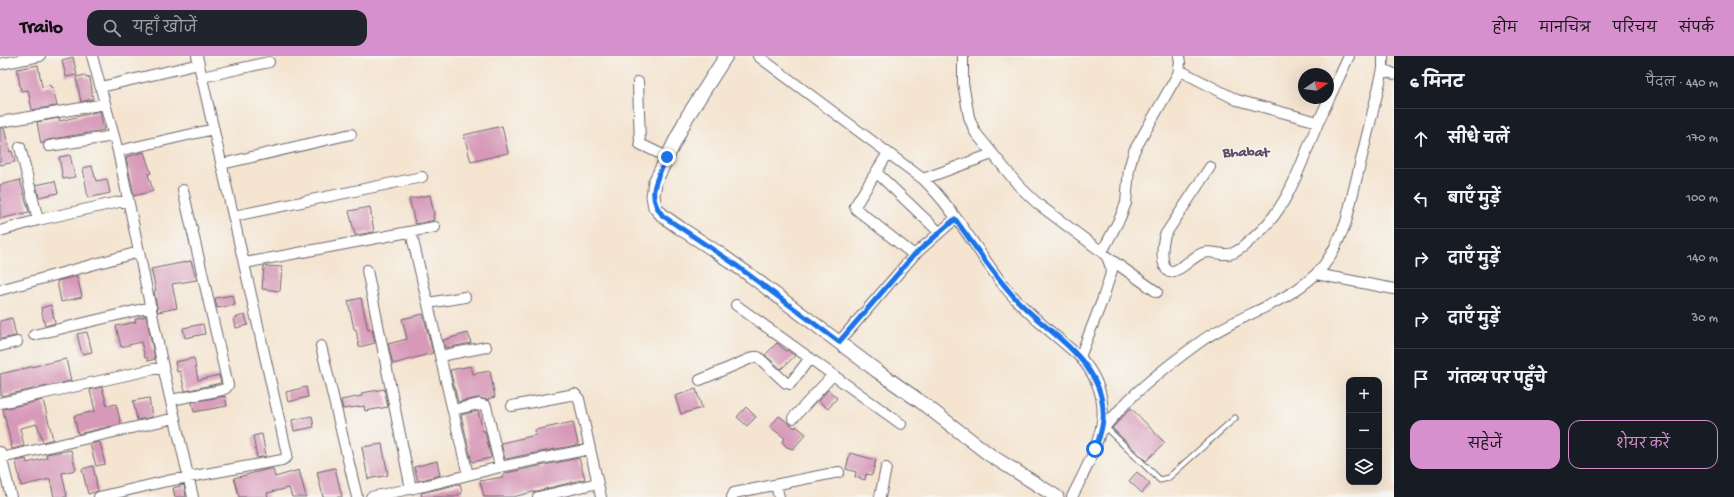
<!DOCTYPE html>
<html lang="hi">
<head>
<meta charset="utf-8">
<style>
	body { margin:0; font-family:"Gochi Hand","Playpen Sans Deva",sans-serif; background:#20242c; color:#f1f3f6 }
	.controls { position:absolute; right:12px; bottom:12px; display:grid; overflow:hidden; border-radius:8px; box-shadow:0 4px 16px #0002 }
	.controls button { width:36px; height:36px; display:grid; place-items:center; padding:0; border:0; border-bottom:1px solid #363941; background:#171b24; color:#f1f3f6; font:20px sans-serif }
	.compass { position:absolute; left:1298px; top:12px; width:36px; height:36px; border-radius:50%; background:#171b24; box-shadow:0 4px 16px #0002; rotate:77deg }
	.stop { position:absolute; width:12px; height:12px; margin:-9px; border:3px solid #1a73e8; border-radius:50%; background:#fff }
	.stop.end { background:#1a73e8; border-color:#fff; box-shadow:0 1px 4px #0008 }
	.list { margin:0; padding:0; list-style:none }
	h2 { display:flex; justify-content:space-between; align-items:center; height:52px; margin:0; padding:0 16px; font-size:17px }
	h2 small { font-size:13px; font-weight:400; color:#9ea1a6 }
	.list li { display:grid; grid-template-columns:26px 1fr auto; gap:12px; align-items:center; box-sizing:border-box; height:60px; padding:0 16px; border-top:1px solid #363941 }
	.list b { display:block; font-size:15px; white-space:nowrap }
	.list em { font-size:13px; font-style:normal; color:#9ea1a6 }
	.actions { display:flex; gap:8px; padding:12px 16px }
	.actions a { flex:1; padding:9px 0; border:1px solid #d690ce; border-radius:12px; text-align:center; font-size:14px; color:#d690ce }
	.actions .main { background:#d690ce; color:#111 }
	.icon { flex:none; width:22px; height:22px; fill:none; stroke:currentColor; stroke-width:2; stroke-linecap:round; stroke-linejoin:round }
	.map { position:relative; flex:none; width:1394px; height:441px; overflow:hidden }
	header { display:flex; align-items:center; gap:24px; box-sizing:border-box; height:56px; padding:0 20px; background:#d690ce; color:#111 }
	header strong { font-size:19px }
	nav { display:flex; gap:22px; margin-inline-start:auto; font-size:14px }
	.search { width:280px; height:36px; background:#20242c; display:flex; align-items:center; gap:10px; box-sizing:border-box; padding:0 14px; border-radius:12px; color:#9ea1a6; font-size:15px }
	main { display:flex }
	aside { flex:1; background:#171b24 }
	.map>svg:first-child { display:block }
	.building { fill:#d799b8 }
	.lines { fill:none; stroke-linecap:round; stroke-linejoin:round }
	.service-casing { stroke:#6c666f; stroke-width:7 }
	.minor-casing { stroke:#6c666f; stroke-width:12 }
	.tertiary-casing { stroke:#6c666f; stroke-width:15 }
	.service { stroke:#fff; stroke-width:5 }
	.minor { stroke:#fff; stroke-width:10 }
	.tertiary { stroke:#fff; stroke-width:13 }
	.route { stroke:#1a73e8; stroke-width:5 }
	.labels { text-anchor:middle; stroke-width:3; stroke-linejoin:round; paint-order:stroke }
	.quarter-label { font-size:15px; font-weight:bold; fill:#614c67; stroke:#f6f6f2 }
</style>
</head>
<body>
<header>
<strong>Trailo</strong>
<div class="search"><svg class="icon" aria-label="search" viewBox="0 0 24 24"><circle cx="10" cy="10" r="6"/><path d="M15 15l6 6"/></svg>यहाँ खोजें</div>
<nav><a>होम</a><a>मानचित्र</a><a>परिचय</a><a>संपर्क</a></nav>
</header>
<main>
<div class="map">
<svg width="1394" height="441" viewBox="0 0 1394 441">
	<rect width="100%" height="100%" fill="#f6f6f2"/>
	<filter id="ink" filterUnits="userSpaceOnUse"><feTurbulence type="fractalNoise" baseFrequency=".025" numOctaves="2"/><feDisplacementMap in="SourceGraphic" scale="8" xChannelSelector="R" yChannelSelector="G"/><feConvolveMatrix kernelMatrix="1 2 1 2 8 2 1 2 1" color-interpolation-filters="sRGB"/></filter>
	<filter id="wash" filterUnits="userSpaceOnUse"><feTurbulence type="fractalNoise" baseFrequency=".012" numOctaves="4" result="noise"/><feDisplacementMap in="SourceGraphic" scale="16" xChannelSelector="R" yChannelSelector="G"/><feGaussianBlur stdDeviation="0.9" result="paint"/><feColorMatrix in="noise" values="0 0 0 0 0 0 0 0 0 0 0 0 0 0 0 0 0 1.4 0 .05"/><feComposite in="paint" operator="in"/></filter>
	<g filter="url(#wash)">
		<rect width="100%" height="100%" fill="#f4e4d0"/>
		<g id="blocks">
			<path class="building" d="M73,1L77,19L66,21L62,4Z
				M38,9L42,31L50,29L51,32L53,31L57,50L32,54L28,34L21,35L17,13Z
				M85,19L86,22L90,21L93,43L81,46L76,21Z
				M100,55L104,74L48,84L41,88L37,66L59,62L60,65Z
				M502,70L508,97L471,106L464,79Z
				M0,72H4L10,96L12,95L15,106L0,109Z
				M144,96L151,117L148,118L153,135L134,140L126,101Z
				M70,99L75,121L63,123L59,101Z
				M92,110L96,125L107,123L110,137L88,142L83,112Z
				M20,124L29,156L0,163V129Z
				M55,125L58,137L39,141L36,129Z
				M430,139L434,159L433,160L434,164L416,168L415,167L409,143Z
				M370,151L374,176L355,179L349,155Z
				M191,205L197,224L172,228L177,252L158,256L154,235L156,234L151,213Z
				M264,210L282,211L280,235L262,233Z
				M77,220L82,241L61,246L57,225Z
				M233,239L235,249L217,252L215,242Z
				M361,242L368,274L372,273L375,287L359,291L356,273H354L348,245Z
				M51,249L55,267L45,270L41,252Z
				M423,258L433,297L393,308L388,288L407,283L402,263Z
				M245,259L248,269L236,272L234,262Z
				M146,260L155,303L148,305L147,301L145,302L141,286L121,291L116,270L136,266L135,263Z
				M12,262L16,280L0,283V265Z
				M203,268L205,278L185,282L183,272Z
				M87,276L92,296L82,298L77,278Z
				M468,277L471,287L445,292L443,284Z
				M777,287L786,295L787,294L795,300L781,313L765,299Z
				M194,302L198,324L219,319L221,327L185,335L180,315L177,316L175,306Z
				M66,303L71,325L1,340L0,318Z
				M471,310L473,318L490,315L495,341L488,343L489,344L478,342L458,346L450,314Z
				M102,331L107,350L116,348L121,368L78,378L74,360L95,355L90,334Z
				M306,331L308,341L288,346L286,336Z
				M384,333L388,351L365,355L364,350L343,353L341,344L362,340V337Z
				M696,333L702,352L681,358L675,340Z
				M828,334L837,342L828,353L818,345Z
				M225,340L227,350L194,356L192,346Z
				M149,342L152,361L137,364L133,345Z
				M43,344L53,383L43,386L37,368L20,372L24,390L12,393L3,353Z
				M746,351L756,361L747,370L737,361Z
				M1131,352L1165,387L1146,405L1112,372Z
				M478,355L483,375H485L491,402L472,406L461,359Z
				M312,360L314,371L294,375L292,364Z
				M779,360L795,372L796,370L806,378L793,393L787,391L782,386L785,382L770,371Z
				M573,366L578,388L576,389L505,403L501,387L536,379L535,374Z
				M262,378L266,400L257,402L253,380Z
				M100,386L105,408L96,410L90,388Z
				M382,388L388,419L368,423L362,391Z
				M71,394L76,414L62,417L67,441H54L50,423L21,430L16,405L26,403L27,407L47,402L46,398Z
				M850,397L876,404L872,419L866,418L865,424L855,421L856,416L846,413Z
				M579,402L585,423L513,441H484L480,425L503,421V419L506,418V417Z
				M437,405L440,419L418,425L414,411Z
				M93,410L98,435L88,438L82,413Z
				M335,412L342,441H323L317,416Z
				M269,413H273L275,421L299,414L306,441H292L289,432L267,437L268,441H239L234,422Z
				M1137,416L1150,428L1142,437L1129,425Z
				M460,428L462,437L454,441H422L421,437Z
				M184,429L186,441H175L173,432Z"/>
		</g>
	</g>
	<g filter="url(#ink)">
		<use href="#blocks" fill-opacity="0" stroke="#6c666f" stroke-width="1"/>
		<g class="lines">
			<g class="service-casing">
				<path id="service" d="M1105,371L1156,420L1160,424L1168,422L1235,362"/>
			</g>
			<g class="minor-casing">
				<path id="minor" d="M758,0L923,123C955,154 977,195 1004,230C1026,257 1054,278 1080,301C1123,350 1096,392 1072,441
					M963,0V27L969,61L975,76L1019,130L1038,148L1102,196L1107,201L1112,214L1102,245L1080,301
					M0,8L40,0
					M1383,13L1394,18
					M1179,14L1237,44L1318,66
					M202,21L269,6
					M638,26L640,88L667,101
					M101,31L199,8
					M0,66L105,48
					M49,90L114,80
					M20,91L38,164
					M118,95L214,73
					M888,97L855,150L856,153L914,199
					M222,108L351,78
					M1210,111L1165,179C1162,188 1160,210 1169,216C1182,215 1191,201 1203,197C1213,194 1223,201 1233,197C1241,194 1247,187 1253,182C1289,152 1300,109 1318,67C1328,44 1339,22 1349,0
					M876,116L939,176
					M923,123L992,98
					M234,160L422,121
					M0,175L38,164L128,144
					M411,176L468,419
					M1102,196L1120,162L1126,147L1129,113L1134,95L1178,18L1180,7L1179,0
					M1107,201L1157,236
					M245,207L435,171
					M367,214L411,433
					M1316,218L1394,233
					M0,234L139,196
					M428,247L465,241
					M736,249L901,368
					M34,279L151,251
					M839,286L914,199L955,163
					M0,290L17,286
					M321,290L357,441
					M440,300L486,291
					M163,311L193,441
					M700,324L754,301H758L786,327L790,328L810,302
					M171,344L222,334L226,332L228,329L183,134
					M0,347L163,311L118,95L92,0
					M512,350L575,338L579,343L590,393
					M453,354L479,348L486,350L500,411
					M793,362L833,319
					M1101,375C1112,363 1122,350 1134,339C1154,320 1178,302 1200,286C1236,260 1284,249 1316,218C1330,205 1339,184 1346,166L1379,30L1383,13V0
					M0,396L11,441
					M1,402L175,362
					M776,429L779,441
					M99,441L167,425L282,404L287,401V398L197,0
					M371,441L428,429L500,411L590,393L601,441
					M538,441L598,427
					M732,441L734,437L839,416
					M880,441L886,412"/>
			</g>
			<g class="tertiary-casing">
				<path id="tertiary" d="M726,0L687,61L655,126L653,140L655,151L663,160L680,172L717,196L751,220L877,315L921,346L990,399L1057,441"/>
			</g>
			<use href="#service" class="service"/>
			<use href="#minor" class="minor"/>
			<use href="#tertiary" class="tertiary"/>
		</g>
	</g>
	<g class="lines" filter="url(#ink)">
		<path class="route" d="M667,101C657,123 645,139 663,160L733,207L839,286L914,199L955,163C975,190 993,218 1016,243C1049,279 1107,306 1103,364C1102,374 1099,383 1095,393"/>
	</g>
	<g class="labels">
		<g class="quarter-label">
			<text x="1246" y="100">Bhabat</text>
		</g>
	</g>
</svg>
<div class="controls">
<button>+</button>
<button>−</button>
<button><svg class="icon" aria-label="layers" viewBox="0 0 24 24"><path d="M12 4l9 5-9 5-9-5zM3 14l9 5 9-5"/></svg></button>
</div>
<svg class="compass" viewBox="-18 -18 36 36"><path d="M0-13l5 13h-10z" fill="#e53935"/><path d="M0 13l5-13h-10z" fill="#9ea1a6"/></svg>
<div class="stop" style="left:1095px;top:393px"></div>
<div class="stop end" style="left:667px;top:101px"></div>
</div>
<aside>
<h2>6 मिनट<small>पैदल · 440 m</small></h2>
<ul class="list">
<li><svg class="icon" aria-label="ahead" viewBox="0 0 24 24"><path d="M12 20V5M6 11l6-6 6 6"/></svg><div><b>सीधे चलें</b></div><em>170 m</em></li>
<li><svg class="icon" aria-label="left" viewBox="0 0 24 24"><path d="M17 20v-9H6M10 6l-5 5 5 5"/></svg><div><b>बाएँ मुड़ें</b></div><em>100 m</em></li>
<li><svg class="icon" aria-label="right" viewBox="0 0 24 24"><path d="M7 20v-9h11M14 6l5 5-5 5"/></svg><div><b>दाएँ मुड़ें</b></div><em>140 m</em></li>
<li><svg class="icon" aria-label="right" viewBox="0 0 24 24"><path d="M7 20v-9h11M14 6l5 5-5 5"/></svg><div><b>दाएँ मुड़ें</b></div><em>30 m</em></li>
<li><svg class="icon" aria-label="arrive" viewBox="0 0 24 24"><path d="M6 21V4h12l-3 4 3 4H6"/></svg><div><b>गंतव्य पर पहुँचे</b></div></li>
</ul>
<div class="actions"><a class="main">सहेजें</a><a>शेयर करें</a></div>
</aside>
</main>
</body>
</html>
